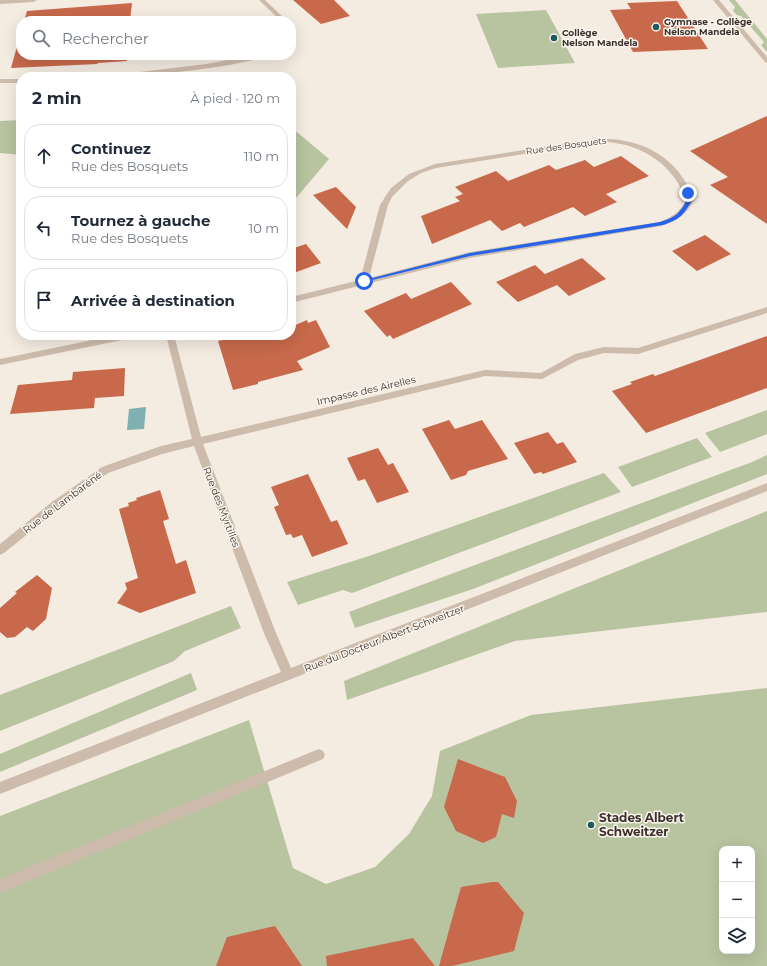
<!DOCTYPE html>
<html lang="fr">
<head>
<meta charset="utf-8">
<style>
	body { margin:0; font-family:Montserrat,sans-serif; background:#f6f6f7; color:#1f2937 }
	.controls { position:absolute; right:12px; bottom:12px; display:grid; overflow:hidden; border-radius:8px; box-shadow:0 4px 16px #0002 }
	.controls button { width:36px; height:36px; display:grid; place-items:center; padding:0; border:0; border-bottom:1px solid #e0e1e3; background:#fff; color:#1f2937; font:20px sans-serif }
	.stop { position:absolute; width:12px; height:12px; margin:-9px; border:3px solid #2563eb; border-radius:50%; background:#fff }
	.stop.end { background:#2563eb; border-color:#fff; box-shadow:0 1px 4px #0008 }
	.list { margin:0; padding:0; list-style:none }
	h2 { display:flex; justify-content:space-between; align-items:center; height:52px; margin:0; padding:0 16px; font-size:17px }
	h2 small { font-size:13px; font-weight:400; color:#747a83 }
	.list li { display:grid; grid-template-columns:26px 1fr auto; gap:12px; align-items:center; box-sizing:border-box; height:64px; margin:0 8px 8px; padding:0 8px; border:1px solid #e0e1e3; border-radius:16px }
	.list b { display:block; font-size:15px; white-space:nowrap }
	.list p { margin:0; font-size:13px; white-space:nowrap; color:#747a83 }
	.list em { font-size:13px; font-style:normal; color:#747a83 }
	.icon { flex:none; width:22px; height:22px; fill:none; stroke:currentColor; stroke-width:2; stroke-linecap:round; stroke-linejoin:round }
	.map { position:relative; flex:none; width:767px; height:966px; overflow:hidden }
	.search { position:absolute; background:#fff; box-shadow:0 4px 16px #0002; left:16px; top:16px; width:280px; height:44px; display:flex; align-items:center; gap:10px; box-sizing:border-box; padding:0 14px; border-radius:16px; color:#747a83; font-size:15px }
	.panel { position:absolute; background:#fff; box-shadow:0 4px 16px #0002; left:16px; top:72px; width:280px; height:268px; border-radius:16px }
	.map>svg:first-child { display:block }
	.green { fill:#b8c4a0; fill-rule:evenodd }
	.water { fill:#7fb0b2 }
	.building { fill:#c8694b }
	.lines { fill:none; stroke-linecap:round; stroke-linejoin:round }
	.minor { fill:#cdbbac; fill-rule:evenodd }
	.route { fill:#2563eb }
	.poi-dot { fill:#1f5a5e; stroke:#fbf5ee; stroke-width:1.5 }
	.labels { text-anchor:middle; stroke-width:3; stroke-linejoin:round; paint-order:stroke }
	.far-poi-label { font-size:9px; font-weight:bold; fill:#3b302b; stroke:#fbf5ee; text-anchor:start }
	.far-street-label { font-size:9px; fill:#3b302b; stroke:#fbf5ee }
	.street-label { font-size:10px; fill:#3b302b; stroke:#fbf5ee }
	.near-poi-label { font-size:12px; font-weight:bold; fill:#3b302b; stroke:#fbf5ee; text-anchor:start }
</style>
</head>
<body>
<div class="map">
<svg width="767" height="966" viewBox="0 0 767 966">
	<rect width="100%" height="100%" fill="#f4ebe1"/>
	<path class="green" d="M729,0H735L767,39V52L761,45L764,42L741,16L737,15L733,11L735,7Z
		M546,10L575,63L498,68L476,14Z
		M21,120V155L0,153V121Z
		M291,127L329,159L291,204Z
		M767,410V434L720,452L705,433Z
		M697,438L712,457L632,487L618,467Z
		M767,455V474L473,589L355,628L349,612L752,462Z
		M604,473L621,492L352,593L343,590L298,605L287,582L369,556Z
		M767,511V612L515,641L347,700L344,681Z
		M231,606L241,628L185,651L174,661L0,731V695Z
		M191,673L197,690L0,772V754Z
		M767,688V966H0V816L249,720L293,868L326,884L375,867L409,834L432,796L440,751L531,715ZM722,849H752V951H722Z"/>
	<path class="water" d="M146,407L144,429L127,430L129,409Z"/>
	<path class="building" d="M293,0H334L350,16L321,24Z
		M677,1L708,49L633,52L610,10L631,9L627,3Z
		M132,3L130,21H24L27,11Z
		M21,32V55H127V61L98,63L97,64L11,68Z
		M767,116V224L710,185L728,177L690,151Z
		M621,156L649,176L606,194L617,202L585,216L573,207L524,227L520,223L502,231L490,220L432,244L421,216L460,201L455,197L463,194L455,187L496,171L508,181L549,165L556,170L585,160L594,167Z
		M336,187L356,207L347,229L313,195Z
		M705,235L731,254L697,271L672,251Z
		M306,244L321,263L291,274V249Z
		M582,258L606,279L569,296L545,274Z
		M535,265L557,285L518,302L496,282Z
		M451,282L472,304L393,339L390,335L387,337L364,311L406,293L411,299Z
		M307,320L308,323L316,320L330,347L297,361L303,370L258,382V384L233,390L218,341L246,335H291V327Z
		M767,336V388L646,433L612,391L632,384L630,382L653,374L655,376Z
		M125,368L124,396L95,398L94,408L10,414L18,385L72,380L73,372Z
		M449,420L455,429L482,420L508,459L468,471L466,475L451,480L422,429Z
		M548,432L557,444L563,442L577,462L543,474L541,472L534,474L514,443Z
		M378,448L388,465L393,463L409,492L377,503L365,479L358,481L347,458Z
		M308,474L331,522L337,520L348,544L312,557L302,535L293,538L291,534L286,535L274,507L279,505L271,487Z
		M160,490L169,519L163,521L176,564L186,560L196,593L140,613L117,603L127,589L125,583L138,578L119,509L129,506L128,503L137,500L136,498Z
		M37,575L52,588L46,619L33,631L27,627L15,637L7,638L0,632V608L17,593L15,592Z
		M458,759L505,777L517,801L514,818L502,814L496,837L483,843L456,831L444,807Z
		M492,882H498L524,913L514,951L452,966H439L461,887Z
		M275,926L302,966H216L227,937Z
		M413,938L435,966H327L326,956Z"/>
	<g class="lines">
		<path class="minor" d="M0,0H37L34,2L0,4Z
			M259,0H265L287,21H281Z
			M713,0H719L767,57V63L765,62Z
			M255,55H264C249,67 136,77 112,77L115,75L206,64Z
			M0,79H21V83H0Z
			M594,139C639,137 678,155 694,200C687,214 676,222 661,226L470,258L291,303V297L360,280L380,205L391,188L409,174L435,164ZM606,142C642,144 674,165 686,200C680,212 672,217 660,222L470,252L369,278L388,205L392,197L408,181L421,173L436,168L594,143Z
			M767,307V313L638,354L604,353L578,360L542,379L485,376L203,444L276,633L291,668L767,483V491L0,794V782L281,672L264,633L194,446L162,454L108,473L60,508L4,553L0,555V544L52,502L102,467L161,446L192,439L166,335H174L201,437L485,370L541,373L575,354L604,347L638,348Z
			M117,335H136L132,338L0,365V359Z
			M319,749L323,751L325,755L323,759L0,893V879Z"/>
	</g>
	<path class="route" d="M688,191L690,193L692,200C683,216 680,219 663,225L470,256L364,282L361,281L470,253L660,222C676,217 679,214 687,200L685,193Z"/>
	<g class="poi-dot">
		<circle cx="656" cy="27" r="4"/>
		<circle cx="554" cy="38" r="4"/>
		<circle cx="591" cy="825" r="4"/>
	</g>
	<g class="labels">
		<g class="far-poi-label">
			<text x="664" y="25">Gymnase - Collège<tspan x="664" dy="10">Nelson Mandela</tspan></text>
			<text x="562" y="36">Collège<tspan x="562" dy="10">Nelson Mandela</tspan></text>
		</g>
		<g class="far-street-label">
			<text transform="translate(566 146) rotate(-8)" y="3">Rue des Bosquets</text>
		</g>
		<g class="street-label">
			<text transform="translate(366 390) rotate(-13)" y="4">Impasse des Airelles</text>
			<text transform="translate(62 502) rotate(-37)" y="4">Rue de Lambaréné</text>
			<text transform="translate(222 507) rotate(69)" y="4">Rue des Myrtilles</text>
			<text transform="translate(384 638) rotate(-21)" y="4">Rue du Docteur Albert Schweitzer</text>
		</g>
		<g class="near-poi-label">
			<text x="599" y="822">Stades Albert<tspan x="599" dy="14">Schweitzer</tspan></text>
		</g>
	</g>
</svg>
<div class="controls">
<button>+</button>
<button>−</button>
<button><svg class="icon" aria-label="layers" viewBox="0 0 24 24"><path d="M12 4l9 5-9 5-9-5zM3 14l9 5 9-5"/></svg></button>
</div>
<div class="stop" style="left:364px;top:281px"></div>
<div class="stop end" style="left:688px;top:193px"></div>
<div class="search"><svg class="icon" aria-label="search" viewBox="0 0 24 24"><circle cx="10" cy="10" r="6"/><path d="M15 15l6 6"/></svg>Rechercher</div>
<section class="panel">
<h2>2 min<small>À pied · 120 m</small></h2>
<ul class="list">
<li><svg class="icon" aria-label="ahead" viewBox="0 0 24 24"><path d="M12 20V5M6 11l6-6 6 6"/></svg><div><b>Continuez</b><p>Rue des Bosquets</p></div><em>110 m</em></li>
<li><svg class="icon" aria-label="left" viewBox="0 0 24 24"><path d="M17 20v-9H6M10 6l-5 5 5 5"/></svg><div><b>Tournez à gauche</b><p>Rue des Bosquets</p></div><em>10 m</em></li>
<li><svg class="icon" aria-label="arrive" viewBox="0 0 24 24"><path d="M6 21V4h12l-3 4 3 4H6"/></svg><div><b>Arrivée à destination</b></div></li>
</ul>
</section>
</div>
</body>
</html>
